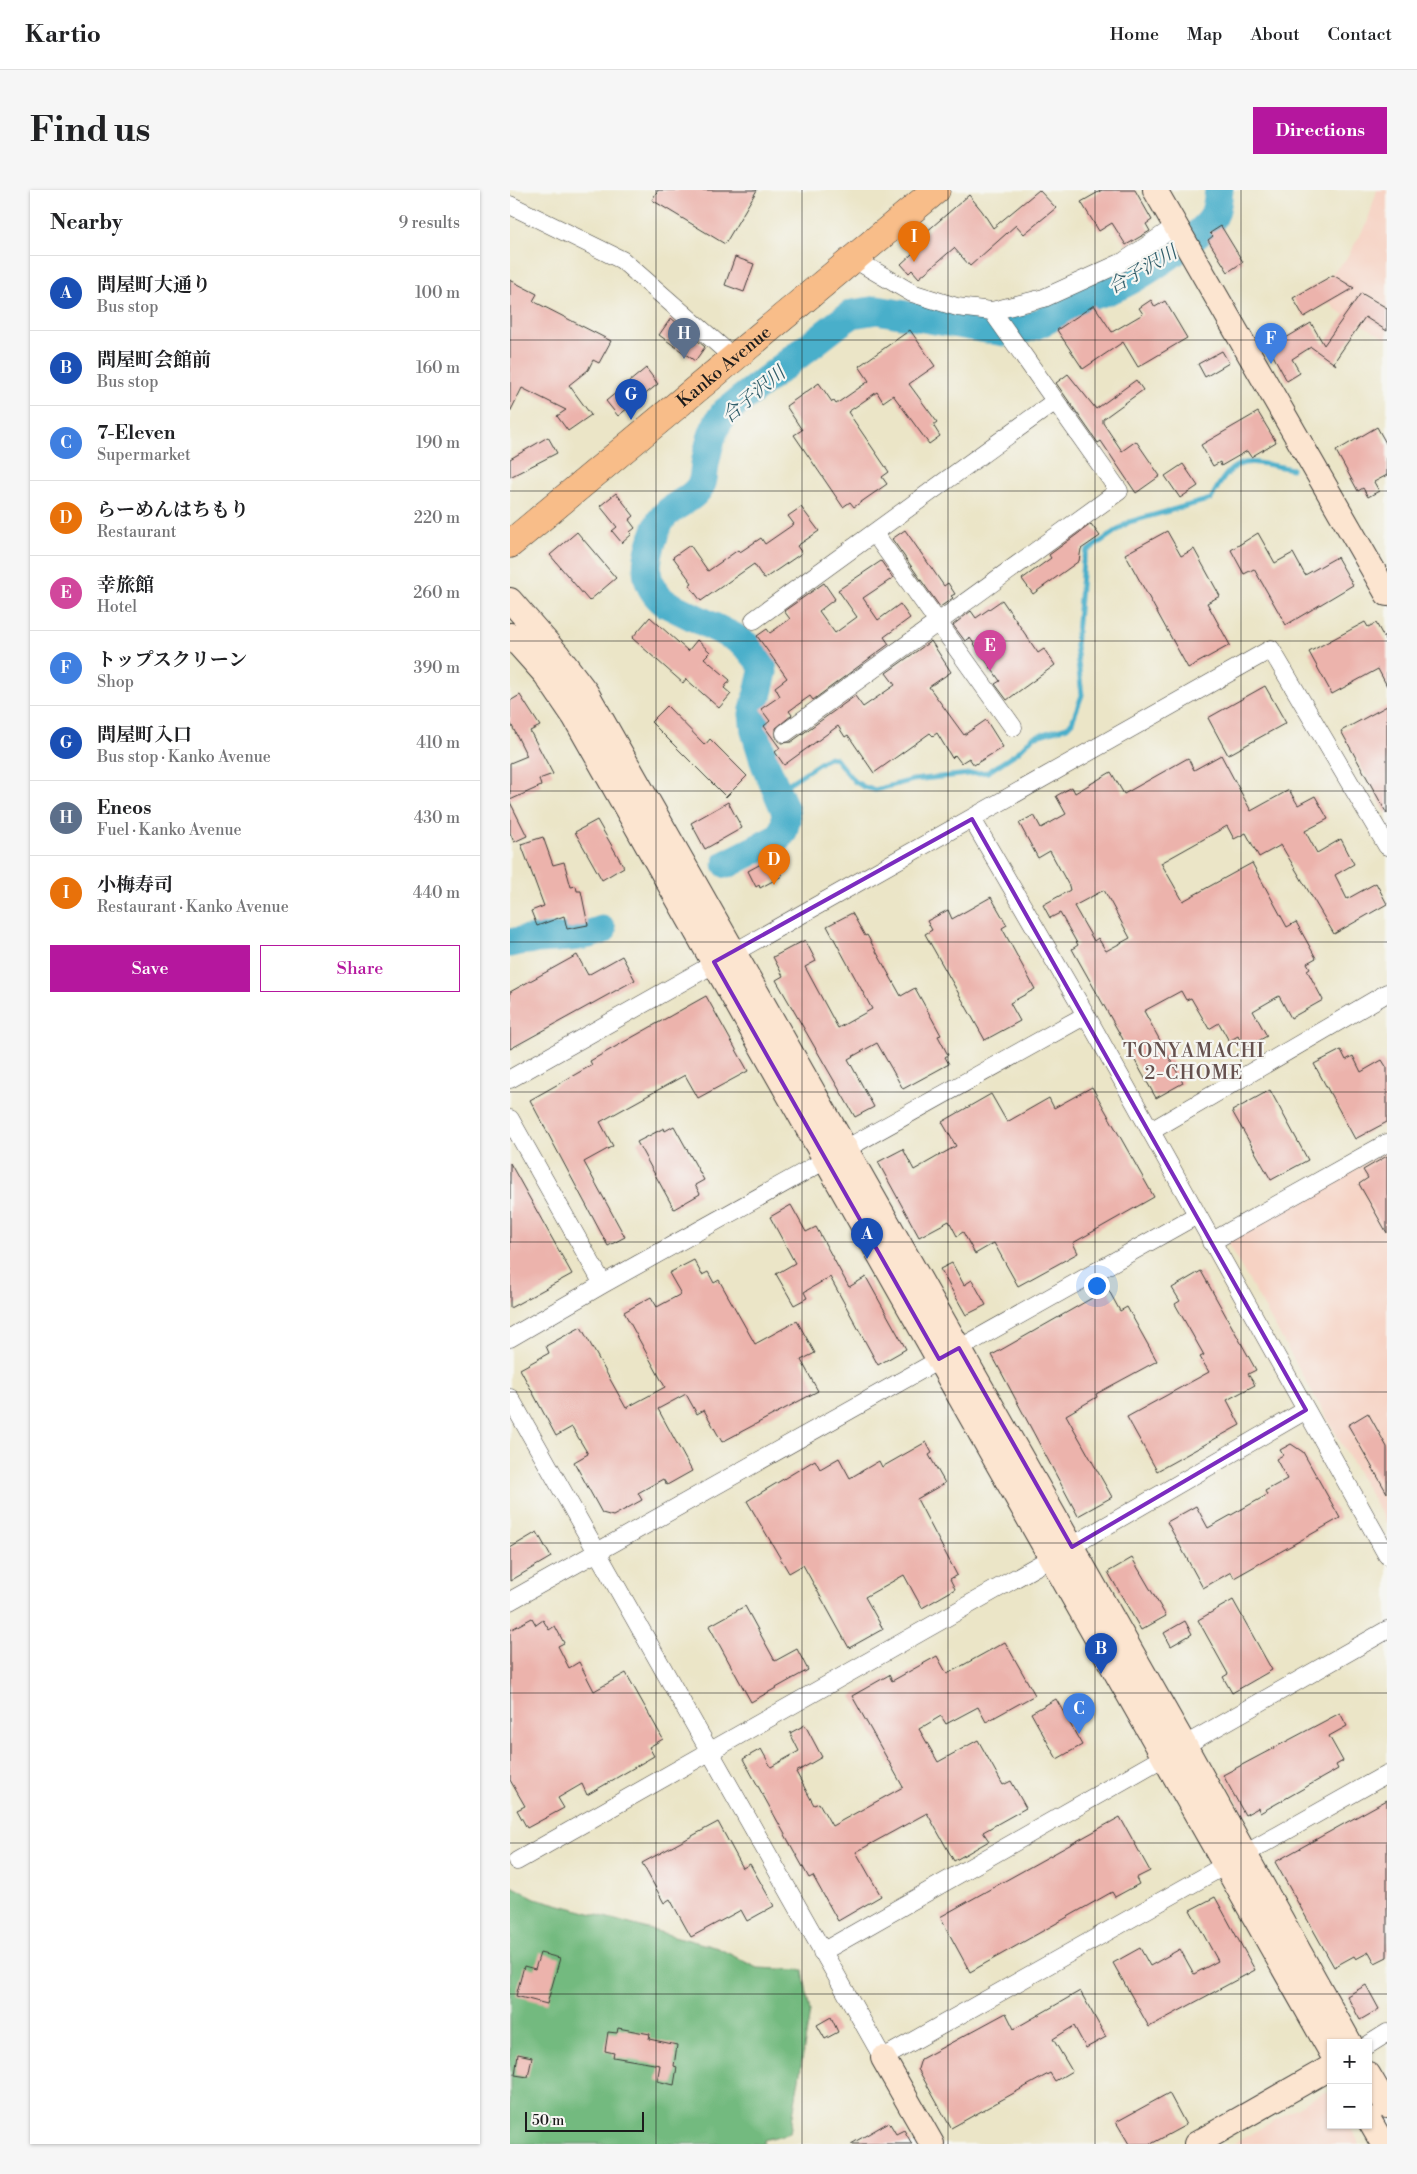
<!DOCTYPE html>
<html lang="en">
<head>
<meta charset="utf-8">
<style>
	body { margin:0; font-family:"Libre Bodoni","Noto Serif JP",serif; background:#f6f6f6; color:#202124 }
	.controls { position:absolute; right:15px; bottom:15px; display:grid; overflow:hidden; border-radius:0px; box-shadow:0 1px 4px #0004 }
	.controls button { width:45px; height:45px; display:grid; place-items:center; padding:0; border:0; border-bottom:1px solid #e0e0e0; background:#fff; color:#202124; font:25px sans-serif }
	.scale { position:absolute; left:15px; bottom:12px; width:119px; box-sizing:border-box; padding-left:5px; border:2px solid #1c1c1c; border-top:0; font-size:14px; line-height:18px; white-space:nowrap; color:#1c1c1c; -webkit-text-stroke:4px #f6f6f2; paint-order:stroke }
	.you { position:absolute; left:586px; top:1095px; width:18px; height:18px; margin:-12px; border:4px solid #fff; border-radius:50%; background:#1a73e8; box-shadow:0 0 0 8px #1a73e833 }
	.badge { display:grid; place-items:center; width:32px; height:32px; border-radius:50%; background:#b5179e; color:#fff; font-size:16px; font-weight:700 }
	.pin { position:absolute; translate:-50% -41px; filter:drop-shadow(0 1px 2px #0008) }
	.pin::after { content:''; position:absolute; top:26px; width:18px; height:15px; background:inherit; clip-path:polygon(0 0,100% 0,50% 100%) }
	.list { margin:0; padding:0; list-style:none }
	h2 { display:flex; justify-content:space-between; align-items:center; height:65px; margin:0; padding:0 20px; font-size:21px }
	h2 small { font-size:16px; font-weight:400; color:#757577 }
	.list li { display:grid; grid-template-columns:32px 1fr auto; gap:15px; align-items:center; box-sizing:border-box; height:75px; padding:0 20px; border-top:1px solid #e0e0e0 }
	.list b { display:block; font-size:19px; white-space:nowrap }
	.list p { margin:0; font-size:16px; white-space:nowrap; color:#757577 }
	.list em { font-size:16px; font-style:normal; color:#757577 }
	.actions { display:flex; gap:10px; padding:15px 20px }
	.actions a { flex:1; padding:11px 0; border:1px solid #b5179e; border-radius:0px; text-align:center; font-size:18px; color:#b5179e }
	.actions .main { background:#b5179e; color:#fff }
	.map { position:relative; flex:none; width:877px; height:1954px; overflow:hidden; border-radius:0px }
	header { display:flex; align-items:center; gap:30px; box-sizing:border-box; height:70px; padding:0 25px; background:#fff; border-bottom:1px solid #e0e0e0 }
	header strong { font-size:24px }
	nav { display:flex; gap:28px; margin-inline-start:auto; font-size:18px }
	.intro { display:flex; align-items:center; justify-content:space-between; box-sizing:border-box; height:120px; padding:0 30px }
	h1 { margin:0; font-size:35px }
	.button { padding:12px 22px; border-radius:0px; background:#b5179e; color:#fff; font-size:18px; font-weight:700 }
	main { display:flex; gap:30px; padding:0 30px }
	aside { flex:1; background:#fff; border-radius:0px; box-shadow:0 1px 4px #0004 }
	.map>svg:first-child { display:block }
	.built { fill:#f6d2c3 }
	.forest { fill:#73ba7f; stroke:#486b4e }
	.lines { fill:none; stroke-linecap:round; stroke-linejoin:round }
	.stream { stroke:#4aafca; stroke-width:5 }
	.river { stroke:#4aafca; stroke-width:29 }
	.building { fill:#ecb3ac; fill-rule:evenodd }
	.street-casing { stroke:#3b3a36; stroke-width:19 }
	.secondary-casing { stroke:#3b3a36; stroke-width:26 }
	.highway-casing { stroke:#3b3a36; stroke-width:29 }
	.street { stroke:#fff; stroke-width:18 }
	.secondary { stroke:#fce5d0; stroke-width:24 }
	.highway { stroke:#f8bd89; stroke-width:28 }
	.marked { fill:none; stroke:#7b2cbf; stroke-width:4; stroke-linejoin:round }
	.grid { fill:none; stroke:#1c1c1c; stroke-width:1; stroke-opacity:0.55 }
	.labels { text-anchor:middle; stroke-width:4.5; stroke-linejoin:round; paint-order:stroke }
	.street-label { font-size:18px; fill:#1c1c1c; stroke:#f6f6f2 }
	.water-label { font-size:19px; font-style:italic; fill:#315e6a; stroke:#f6f6f2 }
	.neighbourhood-label { font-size:19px; letter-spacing:1px; fill:#65514e; stroke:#f6f6f2 }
</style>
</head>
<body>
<header>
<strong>Kartio</strong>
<nav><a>Home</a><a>Map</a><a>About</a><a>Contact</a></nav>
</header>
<div class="intro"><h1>Find us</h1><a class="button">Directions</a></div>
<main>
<aside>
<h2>Nearby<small>9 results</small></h2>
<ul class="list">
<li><span class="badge" style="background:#1a4fb4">A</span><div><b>問屋町大通り</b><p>Bus stop</p></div><em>100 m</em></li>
<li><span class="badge" style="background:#1a4fb4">B</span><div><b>問屋町会館前</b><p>Bus stop</p></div><em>160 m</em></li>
<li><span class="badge" style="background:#3f7fe0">C</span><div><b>7-Eleven</b><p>Supermarket</p></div><em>190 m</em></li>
<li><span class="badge" style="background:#e8710a">D</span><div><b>らーめんはちもり</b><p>Restaurant</p></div><em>220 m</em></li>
<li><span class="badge" style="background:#d1479c">E</span><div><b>幸旅館</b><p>Hotel</p></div><em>260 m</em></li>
<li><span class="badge" style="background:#3f7fe0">F</span><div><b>トップスクリーン</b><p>Shop</p></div><em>390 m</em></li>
<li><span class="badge" style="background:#1a4fb4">G</span><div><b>問屋町入口</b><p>Bus stop · Kanko Avenue</p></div><em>410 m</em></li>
<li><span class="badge" style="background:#5c6f8a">H</span><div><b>Eneos</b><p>Fuel · Kanko Avenue</p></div><em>430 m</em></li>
<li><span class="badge" style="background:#e8710a">I</span><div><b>小梅寿司</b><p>Restaurant · Kanko Avenue</p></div><em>440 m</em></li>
</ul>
<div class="actions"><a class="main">Save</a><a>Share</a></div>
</aside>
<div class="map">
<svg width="877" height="1954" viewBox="0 0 877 1954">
	<rect width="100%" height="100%" fill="#f6f6f2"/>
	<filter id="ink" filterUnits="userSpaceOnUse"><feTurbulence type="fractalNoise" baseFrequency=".02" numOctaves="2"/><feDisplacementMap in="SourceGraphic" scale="10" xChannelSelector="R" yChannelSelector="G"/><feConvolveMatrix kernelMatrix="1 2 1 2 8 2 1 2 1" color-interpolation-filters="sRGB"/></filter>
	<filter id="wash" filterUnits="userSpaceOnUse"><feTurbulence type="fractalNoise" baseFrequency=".0096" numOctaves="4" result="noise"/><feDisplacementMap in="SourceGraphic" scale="20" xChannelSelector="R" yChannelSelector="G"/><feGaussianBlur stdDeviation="1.12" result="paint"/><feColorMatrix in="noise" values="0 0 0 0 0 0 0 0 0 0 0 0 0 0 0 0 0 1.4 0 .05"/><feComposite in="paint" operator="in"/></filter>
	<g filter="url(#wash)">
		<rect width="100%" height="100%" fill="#ebe5c7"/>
		<path class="built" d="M867,0H877V149L825,119L809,97L836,69L857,33Z
			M877,961V1334L717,1052Z
			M814,1902L821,1904V1935H839L850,1954H723Z"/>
		<path class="forest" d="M0,1695L25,1708L208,1758L247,1778L293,1780L300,1822L280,1943L254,1950V1954H0Z"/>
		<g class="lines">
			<path class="stream" d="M267,601L319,567L325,568L344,591L354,597L365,600L403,590L478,582L508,562L523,547L557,537L562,532L572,505L566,456L573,372L577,361L619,332L701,309C725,262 736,271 782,279"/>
			<path class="river" d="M217,674L268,648L273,642L276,630L275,620L255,574L245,541L243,524L253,482L252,474L237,456L224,447L155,413C134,396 134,377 142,352C145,343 148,332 155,325C166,313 185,309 192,293C194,287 194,280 195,274C199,255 202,238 215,222L329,133L342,124L367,120L494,142C528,141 548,121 577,108C588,103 599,101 609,96C630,87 690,47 702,29C707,21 708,9 709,0
				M0,753C30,745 62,752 92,740"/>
		</g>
		<g id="blocks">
			<path class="building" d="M148,0H247L215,54L142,10Z
				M529,0L546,18L514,44L506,35L460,76L444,58L409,88L402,80L399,83L391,74L413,54L408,49L459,5L472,21L483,38Z
				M592,0H625L642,30L636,34L640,41L616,55L602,33L589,41L571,12Z
				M711,36L733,72L718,82L698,50L703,46L700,43Z
				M225,67L244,74L234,102L215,95Z
				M823,85L844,98L794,127L783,108Z
				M0,90L27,104L23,111L101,151L89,173L83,170L78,180L59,195L81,225L58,241L47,226L56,220L12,198L0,222Z
				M851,103L877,118V141L855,127L824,172L826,175L801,157L782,169L790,183L777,191L759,158L801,133L814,155Z
				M641,110L645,117L655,111L677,148L628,177L613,152L573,179L547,140L584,115L602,142L633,124L629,118Z
				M161,128L195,157L185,171L149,145Z
				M400,140L425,176L399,194L427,232L423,235L430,246L419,254L383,205L373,212L367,202L338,222L379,282L372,287L377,294L344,317L340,312L333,317L284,245L292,240L276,216L309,193L322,212L324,211L326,214L359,191L349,176Z
				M712,161L719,173L695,187L688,174Z
				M136,178L148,194L108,226L96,211Z
				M558,184L586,219L626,190L633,200L593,229V233L612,261L626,251L650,286L626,303L591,251L588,253L546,193Z
				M748,222L766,252L741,267L737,261L711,276L710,272L703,276L691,255Z
				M867,237L877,255V285L864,292L869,301L858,307L853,298L848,301L826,261Z
				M38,247L47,263L0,287V269Z
				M673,274L688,296L670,308L655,286Z
				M106,303L124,326L119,330L125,338L120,342L122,344L112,353L102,341L107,337L90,316Z
				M291,317L309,341L287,356L292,363L254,389L244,374L191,411L179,395L182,393L163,367L180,355L198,381L228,360L230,362L251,348L255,354L284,334L278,326Z
				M581,334L590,346L571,359L569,371L523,404L512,389L541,368L539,365Z
				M395,340L434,396L438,393L445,404L441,406L443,408L430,417L382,349Z
				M657,341L671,366L684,359L710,406L697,413L720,455L678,478L615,364Z
				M67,342L106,388L79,411L40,365Z
				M748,343L765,373L783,363L795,385L827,367L843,395L776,435L744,379L734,384L721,360Z
				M371,371L383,388L353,408L368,430L390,414L400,428L374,447L379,454L303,510L300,506L279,521L282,525L266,538V549L271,553L281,552L345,506L353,517L385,495L376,483L421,451L441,482L419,497L454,545L476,530L493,557L464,575L459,568L451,573L445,565L442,568L427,543L423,546L420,543L364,583L338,545L335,547L328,536L274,575L265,562L270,558L254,536L260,531L251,519L270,506L265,497L277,488L247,446L257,439L260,443L280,429L274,421L314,393L325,409L309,421L325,443L347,427L328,400Z
				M492,410L528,463L534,459L545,475L497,510L485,494L490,491L460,448L455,451L443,435L461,421L466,428Z
				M140,427L178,461L187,450L200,462L194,468L220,490L214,498L221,504L209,518L176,489L173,493L122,448Z
				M855,432L858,437L866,433L877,453V496L868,479L822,504L799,462Z
				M755,496L776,533L718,565L698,528Z
				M10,505L30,536L20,541L43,584L29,589L31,596L0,610V573L17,566L0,532V511Z
				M157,516L195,555L200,549L237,586L216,607L141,532Z
				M877,516V624L831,541Z
				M711,565L741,621L779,600L788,615L805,606L818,629L795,641L807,663L831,649L844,674L825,685L837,709L866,693L877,714L824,744L771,655L749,667L736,643L724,649L717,636L651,673L673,711L742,673L777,737L786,732L806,768L797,773L800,778L797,780L813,810L781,828L769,806L743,821L757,846L734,859L728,846L719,851L709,833L699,839L681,808L676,810L671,801L634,821L673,893L646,908L562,759L568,755L550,723L540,728L533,715L560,700L559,696L540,661L528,668L509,633L524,625L531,638L556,624L546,606L562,597L565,603L601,582L614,604L678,568L684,580ZM594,700L620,748L596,761L588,748L584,751L564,716Z
				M0,612L17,646L4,652L0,643Z
				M218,612L232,638L195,659L181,633Z
				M87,630L114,677L92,690L65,642Z
				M33,647L43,675L54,672L61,697L66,696L67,701H71L78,735L57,739L54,726L27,736L21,721L34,716L11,654Z
				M262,668L272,686L250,698L249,695L246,697L238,681Z
				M481,707L497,735L492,738L525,799L500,813L510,831L475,850L415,744L422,740L417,731L438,720L442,729Z
				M342,723L355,746L357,745L391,806L405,798L431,845L428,846L438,865L435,867L439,874L393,899L367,853L338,869L364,917L345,927L266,790L273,786L263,767L295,750L306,771L295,777L328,838L362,819L317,736Z
				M67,765L78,785L112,766L125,790L0,859V802Z
				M196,806L238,881L188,908L175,885L90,932L103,956L74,972L115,1047L98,1056L20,910L82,875L80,871Z
				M831,860L836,870L843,866L851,882L872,870L877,878V932L845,949L804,874Z
				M582,897L644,1007L563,1053L568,1063L508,1096L484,1053L465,1064L453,1042L447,1046L439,1031L409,1047L368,972L393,959L404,980L446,956L432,932L481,904L497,932L539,908L544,918Z
				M760,900L798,970L761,990L722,921Z
				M164,936L194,990L185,995L190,1004L164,1019L127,952L154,938L155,941Z
				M877,966V1043L849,994L858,988L853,980Z
				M0,973L62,1084L0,1118Z
				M281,1015L296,1042L306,1037L339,1097L356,1087L396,1159L368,1175L320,1087L294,1102L297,1108L284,1115L266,1084L285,1073L260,1027Z
				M184,1070L192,1085L198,1082L204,1093L209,1090L245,1154L287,1131L305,1163L291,1170L308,1201L212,1252L194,1220L187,1224L176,1204L148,1219L182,1281L157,1295L153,1289L128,1303L132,1310L103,1326L92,1323L64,1272L78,1264L62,1237L46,1246L10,1179L39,1163L36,1156L71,1137L116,1218L155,1197L114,1122L141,1107L147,1117L171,1104L159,1083Z
				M442,1073L454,1095L462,1090L476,1115L456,1125L430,1079Z
				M691,1081L746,1180L738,1184L745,1195L717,1210L730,1235L647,1281L617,1227L699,1182L690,1167L694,1165L665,1114L670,1111L662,1098Z
				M598,1099L610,1121L617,1117L647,1171L586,1204L587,1207L556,1225L602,1307L568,1326L482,1165Z
				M858,1223L877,1257V1303L838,1235Z
				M416,1252L422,1263L419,1265L435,1293L407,1309L447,1385L440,1389L445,1399L412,1418L394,1385L355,1407L373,1439L339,1458L293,1375L279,1383L237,1311L305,1270L310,1279L329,1268L340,1288L369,1271L372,1277Z
				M781,1254L793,1262L830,1328L724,1388L721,1382L693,1398L657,1332L686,1316L698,1338L757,1305L755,1301L777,1289L766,1269L773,1265L770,1260Z
				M27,1342L41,1367L0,1391V1358Z
				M622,1368L656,1426L631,1440L598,1382Z
				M723,1410L762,1480L722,1503L713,1487L718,1484L688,1430Z
				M235,1416L265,1471L287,1459L298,1480L241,1512L199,1436Z
				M22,1428L26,1435L33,1430L39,1440L45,1436L54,1453L48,1456L59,1478L69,1472L84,1501L116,1483L153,1549L139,1557L144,1566L77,1605L72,1594L48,1608L54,1618L17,1638L7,1620L15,1616L0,1590V1440Z
				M675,1431L682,1444L661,1456L654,1443Z
				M495,1452L525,1505L476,1532L468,1517L436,1534L431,1526L409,1539L428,1572L468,1550L493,1595L501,1591L516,1618L473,1642L479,1651L444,1671L417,1623L346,1662L371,1706L328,1731L303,1686L299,1688L233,1569L251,1559L261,1577L289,1561L280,1543L295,1535L312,1567L286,1582L304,1615L309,1613L322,1636L393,1597L342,1506L379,1485L382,1491L427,1466L437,1484Z
				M546,1509L572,1555L547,1569L521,1523Z
				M830,1523L837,1536L819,1546L833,1571L826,1575L828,1579L750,1623L748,1618L735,1625L713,1585Z
				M877,1610V1767L865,1773L859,1762L846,1769L844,1766L824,1777L765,1672Z
				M610,1627L640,1681L626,1688L629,1694L605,1707L602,1702L460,1782L430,1727Z
				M208,1632L233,1678L240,1674L264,1716L237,1731L231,1720L181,1747L160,1709L154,1713L132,1673Z
				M705,1707L745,1780L639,1837L603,1773L630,1758L640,1776L670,1759L684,1784L708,1771L680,1720Z
				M30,1763L50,1768L37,1814L6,1806L14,1776L25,1779Z
				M856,1795L869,1819L850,1830L837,1806Z
				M570,1801L596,1847L576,1858L564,1836L543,1849L562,1881L545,1891L540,1883L441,1938L408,1879L411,1869L496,1823L504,1839Z
				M321,1827L328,1842L315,1849L307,1835Z
				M108,1838L140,1844L139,1849L167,1855L164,1876L167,1877L164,1895L147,1891L150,1875L103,1867L104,1863L95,1861L98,1842L107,1843Z
				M8,1864L22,1867L18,1887L5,1885Z
				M659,1903L676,1935L641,1954H619L606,1932Z
				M379,1932L386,1944L394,1940L402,1954H341Z"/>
		</g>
	</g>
	<g filter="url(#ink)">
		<use href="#blocks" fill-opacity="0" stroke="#3b3a36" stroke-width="1"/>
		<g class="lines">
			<g class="street-casing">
				<path id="street" d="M0,15L112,70L224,168
					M482,121L534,108L613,72L666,36
					M365,344L503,537
					M244,430L544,212
					M275,543L609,301L482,121L447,117L402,103L344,69
					M462,629L576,825L877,1365
					M0,889L761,459L877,656
					M0,929L93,1094
					M641,941L877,803
					M701,1052L877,953
					M0,1148L93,1094L576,825
					M0,1208L373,1868L877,1584
					M0,1411L687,1025
					M7,1671L541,1368L796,1220
					M312,1762L877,1440
					M858,1855L877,1843"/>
			</g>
			<g class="secondary-casing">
				<path id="secondary" d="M645,0L877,404
					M0,410L48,465L76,502L675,1556L840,1853
					M0,445L35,484L65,528L821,1862
					M373,1868L422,1954
					M858,1884L877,1916
					M858,1928L873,1954
					M686,1954L821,1877"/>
			</g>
			<g class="highway-casing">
				<g id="highway">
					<path id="s1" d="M0,354L426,0"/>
				</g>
			</g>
			<use href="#street" class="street"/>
			<use href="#secondary" class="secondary"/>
			<use href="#highway" class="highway"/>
		</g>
	</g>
	<path class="marked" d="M462,629L796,1220L562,1357L449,1158L429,1169L204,772Z"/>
	<path class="grid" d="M146,0V1954M292,0V1954M438,0V1954M585,0V1954M731,0V1954M0,150H877M0,301H877M0,451H877M0,601H877M0,752H877M0,902H877M0,1052H877M0,1202H877M0,1353H877M0,1503H877M0,1653H877M0,1804H877"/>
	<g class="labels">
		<g class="street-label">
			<text dy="6" stroke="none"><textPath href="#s1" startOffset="278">Kanko Avenue</textPath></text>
		</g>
		<g class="water-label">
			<text transform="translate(632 79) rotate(-30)" y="7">合子沢川</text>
			<text transform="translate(243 204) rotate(-40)" y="7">合子沢川</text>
		</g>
		<g class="neighbourhood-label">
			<text x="684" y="867">TONYAMACHI<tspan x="684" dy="22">2-CHOME</tspan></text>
		</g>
	</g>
</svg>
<div class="controls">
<button>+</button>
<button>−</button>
</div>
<div class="scale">50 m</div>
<div class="you"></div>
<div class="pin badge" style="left:357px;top:1069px;background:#1a4fb4">A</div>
<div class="pin badge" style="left:591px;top:1484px;background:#1a4fb4">B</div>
<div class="pin badge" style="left:569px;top:1544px;background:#3f7fe0">C</div>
<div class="pin badge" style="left:264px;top:695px;background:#e8710a">D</div>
<div class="pin badge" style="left:480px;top:481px;background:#d1479c">E</div>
<div class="pin badge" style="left:761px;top:174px;background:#3f7fe0">F</div>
<div class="pin badge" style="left:121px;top:230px;background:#1a4fb4">G</div>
<div class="pin badge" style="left:174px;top:169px;background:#5c6f8a">H</div>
<div class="pin badge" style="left:404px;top:72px;background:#e8710a">I</div>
</div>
</main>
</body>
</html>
